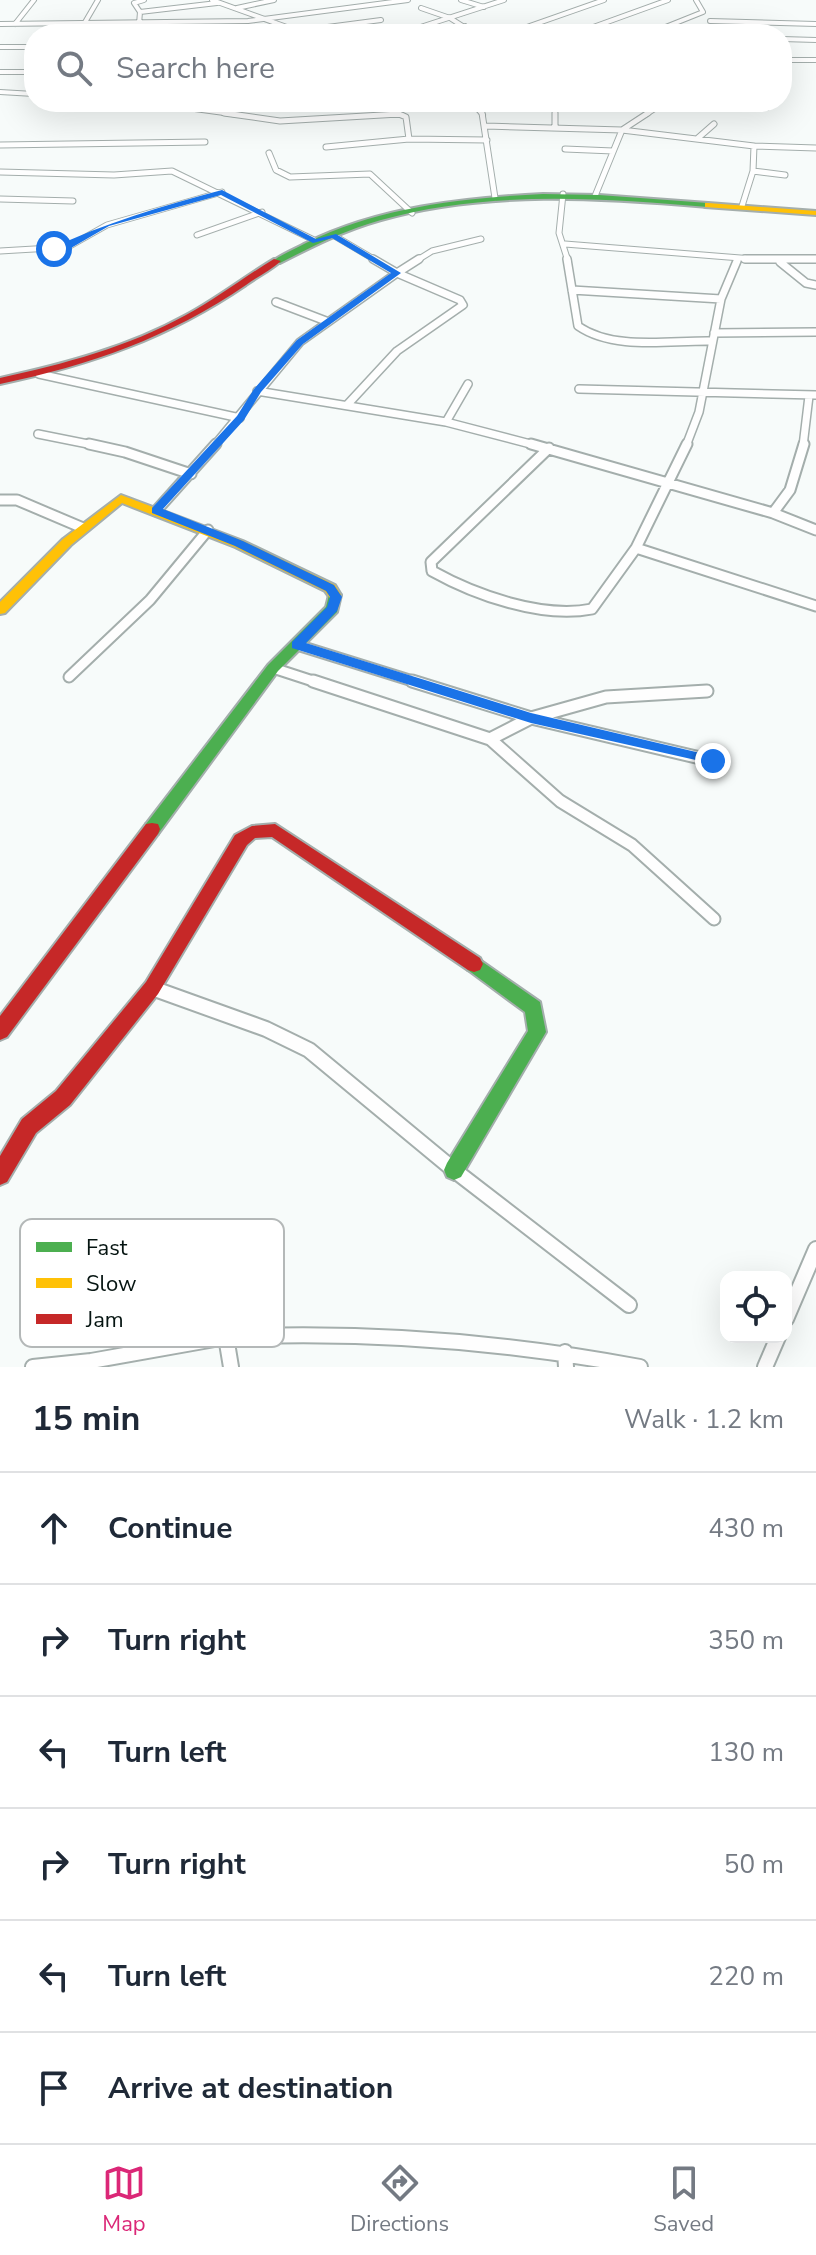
<!DOCTYPE html>
<html lang="en">
<head>
<meta charset="utf-8">
<style>
	body { margin:0; font-family:"Nunito Sans",sans-serif; background:#f6f6f7; color:#1f2937 }
	.controls { position:absolute; right:24px; bottom:24px; display:grid; overflow:hidden; border-radius:16px; box-shadow:0 8px 32px #0002 }
	.controls button { width:72px; height:72px; display:grid; place-items:center; padding:0; border:0; border-bottom:2px solid #e0e1e3; background:#fff; color:#1f2937; font:40px sans-serif }
	.stop { position:absolute; width:24px; height:24px; margin:-18px; border:6px solid #1a73e8; border-radius:50%; background:#fff }
	.stop.end { background:#1a73e8; border-color:#fff; box-shadow:0 2px 8px #0008 }
	.list { margin:0; padding:0; list-style:none }
	h2 { display:flex; justify-content:space-between; align-items:center; height:104px; margin:0; padding:0 32px; font-size:34px }
	h2 small { font-size:26px; font-weight:400; color:#747a83 }
	.list li { display:grid; grid-template-columns:52px 1fr auto; gap:24px; align-items:center; box-sizing:border-box; height:112px; padding:0 32px; border-top:2px solid #e0e1e3 }
	.list b { display:block; font-size:30px; white-space:nowrap }
	.list em { font-size:26px; font-style:normal; color:#747a83 }
	.icon { flex:none; width:44px; height:44px; fill:none; stroke:currentColor; stroke-width:2; stroke-linecap:round; stroke-linejoin:round }
	.map { position:relative; flex:none; width:816px; height:1367px; overflow:hidden }
	.search { position:absolute; background:#fff; box-shadow:0 8px 32px #0002; left:24px; right:24px; top:24px; height:88px; display:flex; align-items:center; gap:20px; box-sizing:border-box; padding:0 28px; border-radius:32px; color:#747a83; font-size:30px }
	.sheet { height:776px; background:#fff }
	nav { display:flex; justify-content:space-around; align-items:center; box-sizing:border-box; height:112px; border-top:2px solid #e0e1e3; background:#fff; font-size:22px; color:#747a83 }
	nav a { display:grid; justify-items:center; gap:4px }
	nav .on { color:#db2777 }
	.map>svg:first-child { display:block }
	.lines { fill:none; stroke-linecap:round; stroke-linejoin:round }
	.street-far5-casing { stroke:#a4aeac; stroke-width:6 }
	.street-far4-casing { stroke:#a4aeac; stroke-width:7 }
	.street-far3-casing { stroke:#a4aeac; stroke-width:10 }
	.street-far2-casing { stroke:#a4aeac; stroke-width:13 }
	.street-far1-casing { stroke:#a4aeac; stroke-width:15 }
	.street-casing { stroke:#a4aeac; stroke-width:18 }
	.fast-casing { stroke:#a4aeac; stroke-width:4 }
	.slow-casing { stroke:#a4aeac; stroke-width:4 }
	.jam-casing { stroke:#a4aeac; stroke-width:4 }
	.street-far5 { stroke:#fefefe; stroke-width:4 }
	.street-far4 { stroke:#fefefe; stroke-width:5 }
	.street-far3 { stroke:#fefefe; stroke-width:7 }
	.street-far2 { stroke:#fefefe; stroke-width:9 }
	.street-far1 { stroke:#fefefe; stroke-width:11 }
	.street { stroke:#fefefe; stroke-width:14 }
	.fast { fill:#4caf50; fill-rule:evenodd }
	.slow { fill:#ffc107; fill-rule:evenodd }
	.jam { fill:#c62828; fill-rule:evenodd }
	.route { fill:#1a73e8 }
	.key { fill:#fff; stroke:#b4b8b8; stroke-width:2 }
	.key-label { font-size:22px; fill:#051411 }
</style>
</head>
<body>
<div class="map">
<svg width="816" height="1367" viewBox="0 0 816 1367">
	<rect width="100%" height="100%" fill="#f7fbfa"/>
	<g class="lines">
		<g class="street-far5-casing">
			<path id="street-far5" d="M212,0L306,34
				M461,0L484,7
				M237,8L274,0
				M421,8L450,18L475,34
				M140,12L134,3L144,0
				M710,21L816,24
				M0,24L248,21L408,0
				M15,24L34,0
				M84,24L98,0
				M139,24L140,12L217,3
				M297,31L381,20
				M236,33L281,28
				M399,34L504,0
				M441,34L465,26
				M507,34L604,0
				M574,34L668,0
				M648,34L703,12L696,0
				M782,39L816,40
				M0,47H34
				M782,60H816
				M0,72H34
				M0,92L34,94
				M143,102L239,115
				M471,102L483,115
				M545,102L555,110V115
				M739,102L767,108
				M295,107L382,102
				M377,115H402
				M645,115L666,102"/>
		</g>
		<g class="street-far4-casing">
			<path id="street-far4" d="M224,113L280,121L399,114L406,117L409,139
				M482,113L495,198
				M555,113V127
				M486,126L622,130L754,146L753,171L742,206
				M698,138L714,124
				M0,145L205,142
				M754,146L816,148
				M326,147L409,139L487,140
				M565,149L613,151
				M269,153L276,170L290,177L370,174L412,213
				M753,171L785,175
				M0,172L114,175L172,171L316,241
				M563,194L559,233L568,261
				M595,196L622,130L648,113
				M0,199L73,201
				M197,235L262,212
				M333,235L377,261
				M565,244L753,259H816
				M0,251L68,247L107,225L222,192
				M416,261L432,251L481,239"/>
		</g>
		<g class="street-far3-casing">
			<path id="street-far3" d="M567,259L578,326C614,351 670,340 712,341
				M745,259H816
				M780,262L806,283L816,285
				M397,273L419,259
				M572,290L721,299
				M276,302L326,321
				M714,333L816,332
				M39,374L240,418
				M579,389L816,395
				M257,391L446,422L538,446
				M347,405L397,351L463,305L460,300L397,273
				M446,422L468,384
				M38,434L98,446
				M214,446L300,342L397,273L373,259
				M686,446L699,412L721,299L737,261
				M803,446L809,396"/>
		</g>
		<g class="street-far2-casing">
			<path id="street-far2" d="M89,444L125,452L191,474
				M531,444L773,513L790,490L804,444
				M549,448L431,562L432,571C475,595 542,619 592,609L636,548L687,444
				M0,500H17L83,528
				M156,511L216,444
				M773,513L816,530
				M636,548L816,606
				M297,645L419,683
				M273,668L319,683
				M69,677L150,600L208,530"/>
		</g>
		<g class="street-far1-casing">
			<path id="street-far1" d="M313,681L490,739L560,801L632,845L714,919
				M412,681L531,718L713,761
				M490,739L531,718L606,697L707,691"/>
		</g>
		<g class="street-casing">
			<path id="street" d="M152,988L266,1029L309,1050L454,1170L629,1305
				M786,1319L816,1249
				M226,1337C366,1331 502,1341 640,1367
				M565,1352L566,1367
				M33,1367L91,1361L226,1337L231,1367
				M765,1367L778,1337"/>
		</g>
		<g class="fast-casing">
			<path id="fast" d="M543,194L599,195L708,203L712,205L708,207C600,198 487,190 381,220C345,230 313,246 280,263L273,261C282,254 295,249 306,243C379,207 462,198 543,194Z
				M335,591L341,595L337,612L278,671L158,834L152,835L146,834L144,829L146,824L268,665L326,607L329,595Z
				M474,956L540,1002L546,1032L461,1177L454,1180L447,1177L444,1170L447,1163L528,1031L525,1012L468,970L465,964L468,958Z"/>
		</g>
		<g class="slow-casing">
			<path id="slow" d="M708,203L816,211V215L705,207V203Z
				M121,495L243,541L335,585L341,595L335,599L330,598L325,591L235,547L122,503L71,545L5,613L0,614V602L63,539Z"/>
		</g>
		<g class="jam-casing">
			<path id="jam" d="M274,259L281,261C271,270 257,277 246,285C168,338 91,365 0,384V378C64,364 128,347 186,315C216,299 244,277 274,259Z
				M152,823L158,824L160,829L158,834L7,1037L0,1040V1016L146,824Z
				M275,824L480,958L483,964L480,970L474,972L468,970L272,837L255,838L247,845L158,994L70,1105L36,1133L7,1182L0,1185V1156L22,1119L56,1091L146,982L235,835L252,826Z"/>
		</g>
		<use href="#street-far5" class="street-far5"/>
		<use href="#street-far4" class="street-far4"/>
		<use href="#street-far3" class="street-far3"/>
		<use href="#street-far2" class="street-far2"/>
		<use href="#street-far1" class="street-far1"/>
		<use href="#street" class="street"/>
		<use href="#fast" class="fast"/>
		<use href="#slow" class="slow"/>
		<use href="#jam" class="jam"/>
	</g>
	<path class="route" d="M222,190L316,239L336,234L401,273L303,344L261,392L244,420L163,509L243,541L334,585L342,597L337,611L306,643L531,713L713,756L720,761L718,765L531,723L292,648V642L327,607L330,597L326,591L235,546L152,513V508L237,416L254,389L297,340L391,273L332,238L313,243L221,195L109,226L71,248L50,249C104,223 163,206 222,190Z"/>
	<rect x="20" y="1219" width="264" height="128" rx="12" class="key"/>
	<rect x="36" y="1242" width="36" height="10" fill="#4caf50"/>
	<rect x="36" y="1278" width="36" height="10" fill="#ffc107"/>
	<rect x="36" y="1314" width="36" height="10" fill="#c62828"/>
	<g class="key-label">
		<text x="86" y="1255">Fast</text>
		<text x="86" y="1291">Slow</text>
		<text x="86" y="1327">Jam</text>
	</g>
</svg>
<div class="controls">
<button><svg class="icon" aria-label="locate" viewBox="0 0 24 24"><circle cx="12" cy="12" r="6"/><path d="M12 2v4M12 18v4M2 12h4M18 12h4"/></svg></button>
</div>
<div class="stop" style="left:54px;top:249px"></div>
<div class="stop end" style="left:713px;top:761px"></div>
<div class="search"><svg class="icon" aria-label="search" viewBox="0 0 24 24"><circle cx="10" cy="10" r="6"/><path d="M15 15l6 6"/></svg>Search here</div>
</div>
<section class="sheet">
<h2>15 min<small>Walk · 1.2 km</small></h2>
<ul class="list">
<li><svg class="icon" aria-label="ahead" viewBox="0 0 24 24"><path d="M12 20V5M6 11l6-6 6 6"/></svg><div><b>Continue</b></div><em>430 m</em></li>
<li><svg class="icon" aria-label="right" viewBox="0 0 24 24"><path d="M7 20v-9h11M14 6l5 5-5 5"/></svg><div><b>Turn right</b></div><em>350 m</em></li>
<li><svg class="icon" aria-label="left" viewBox="0 0 24 24"><path d="M17 20v-9H6M10 6l-5 5 5 5"/></svg><div><b>Turn left</b></div><em>130 m</em></li>
<li><svg class="icon" aria-label="right" viewBox="0 0 24 24"><path d="M7 20v-9h11M14 6l5 5-5 5"/></svg><div><b>Turn right</b></div><em>50 m</em></li>
<li><svg class="icon" aria-label="left" viewBox="0 0 24 24"><path d="M17 20v-9H6M10 6l-5 5 5 5"/></svg><div><b>Turn left</b></div><em>220 m</em></li>
<li><svg class="icon" aria-label="arrive" viewBox="0 0 24 24"><path d="M6 21V4h12l-3 4 3 4H6"/></svg><div><b>Arrive at destination</b></div></li>
</ul>
</section>
<nav>
<a class="on"><svg class="icon" aria-label="map" viewBox="0 0 24 24"><path d="M3 6l6-2 6 2 6-2v14l-6 2-6-2-6 2zM9 4v14M15 6v14"/></svg>Map</a>
<a><svg class="icon" aria-label="directions" viewBox="0 0 24 24"><path d="M12 3l9 9-9 9-9-9zM9 14v-3h6M13 9l2 2-2 2"/></svg>Directions</a>
<a><svg class="icon" aria-label="saved" viewBox="0 0 24 24"><path d="M7 4h10v16l-5-4-5 4z"/></svg>Saved</a>
</nav>
</body>
</html>
